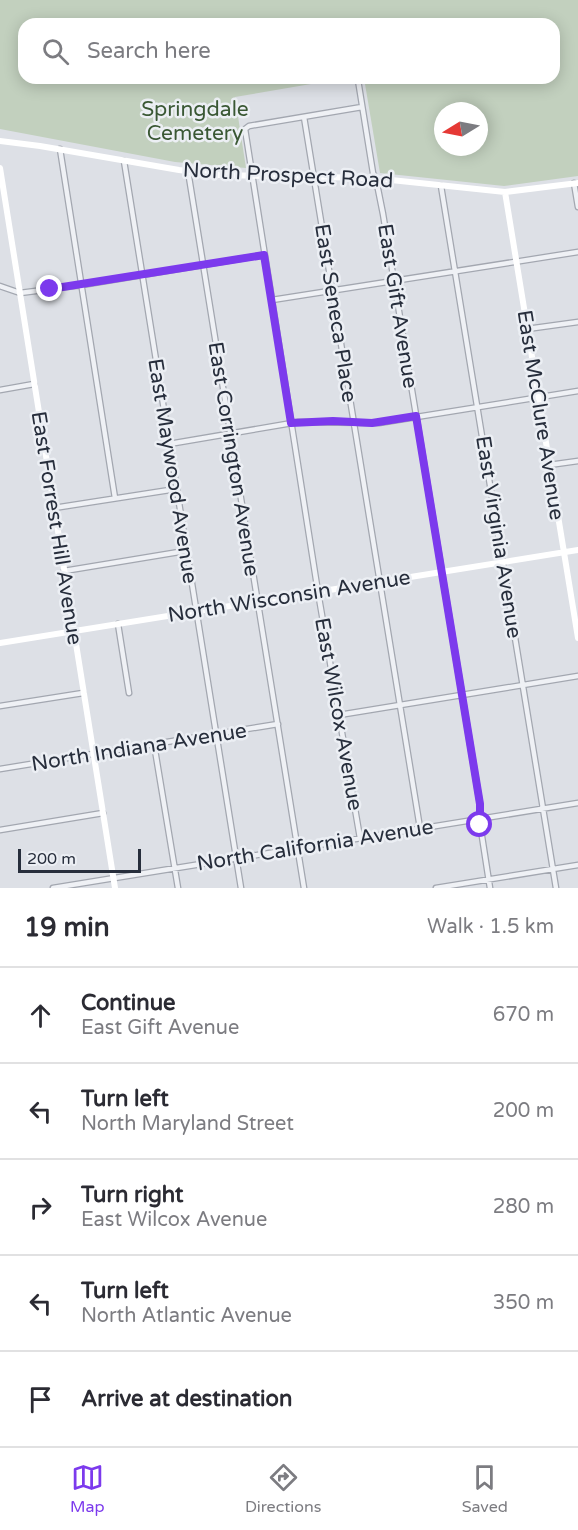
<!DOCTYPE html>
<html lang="en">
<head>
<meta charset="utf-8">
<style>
	body { margin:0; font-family:"Varela Round",sans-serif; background:#f7f7f7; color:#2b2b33 }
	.compass { position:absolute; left:434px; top:102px; width:54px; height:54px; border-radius:50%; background:#fff; box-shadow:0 3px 15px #0003; rotate:260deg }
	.scale { position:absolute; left:18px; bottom:15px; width:123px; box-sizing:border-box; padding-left:6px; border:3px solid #272e3c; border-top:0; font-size:16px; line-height:21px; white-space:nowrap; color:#272e3c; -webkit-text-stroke:4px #eceff4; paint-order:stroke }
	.stop { position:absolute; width:18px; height:18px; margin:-14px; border:4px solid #7c3aed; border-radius:50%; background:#fff }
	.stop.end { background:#7c3aed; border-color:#fff; box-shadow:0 2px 6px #0008 }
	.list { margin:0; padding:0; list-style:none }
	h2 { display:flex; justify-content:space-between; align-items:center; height:78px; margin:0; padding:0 24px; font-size:26px }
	h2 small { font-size:20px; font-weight:400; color:#7c7c81 }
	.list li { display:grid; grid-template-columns:39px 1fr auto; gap:18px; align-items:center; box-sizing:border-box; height:96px; padding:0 24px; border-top:2px solid #e1e1e2 }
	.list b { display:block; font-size:22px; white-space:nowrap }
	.list p { margin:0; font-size:20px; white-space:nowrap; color:#7c7c81 }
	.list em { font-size:20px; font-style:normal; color:#7c7c81 }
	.icon { flex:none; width:33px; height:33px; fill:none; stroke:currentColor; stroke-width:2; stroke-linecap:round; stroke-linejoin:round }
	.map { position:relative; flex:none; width:578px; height:888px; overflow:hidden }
	.search { position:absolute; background:#fff; box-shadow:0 3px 15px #0003; left:18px; right:18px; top:18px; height:66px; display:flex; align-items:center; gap:15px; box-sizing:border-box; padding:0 21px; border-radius:18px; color:#7c7c81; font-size:22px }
	.sheet { height:558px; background:#fff }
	nav { display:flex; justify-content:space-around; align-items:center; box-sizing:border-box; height:84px; border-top:2px solid #e1e1e2; background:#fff; font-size:16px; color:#7c7c81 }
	nav a { display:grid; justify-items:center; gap:3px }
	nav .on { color:#7c3aed }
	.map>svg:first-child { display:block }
	.green { fill:#c2d0be; fill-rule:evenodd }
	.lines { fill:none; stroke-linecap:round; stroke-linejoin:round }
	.street-casing { stroke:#a3a7b0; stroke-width:7 }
	.street { stroke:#eff1f5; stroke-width:4.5 }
	.secondary { stroke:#fff; stroke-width:6 }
	.route { stroke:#7c3aed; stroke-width:8 }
	.labels { text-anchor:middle; stroke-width:5; stroke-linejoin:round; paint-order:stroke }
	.park-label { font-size:21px; fill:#3a5834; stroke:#eceff4 }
	.street-label { font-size:21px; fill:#272e3c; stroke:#eceff4 }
</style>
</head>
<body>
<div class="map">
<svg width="578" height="888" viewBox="0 0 578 888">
	<rect width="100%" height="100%" fill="#dde0e6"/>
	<path class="green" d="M0,0H578V176L504,186L380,173L364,78H554V24H24V78H346L235,97L246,168L175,162L0,129ZM443,111H479V147H443Z"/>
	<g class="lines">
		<g class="street-casing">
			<path id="street" d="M358,80L373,173L376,179L383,214L480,804L481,830L490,888
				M304,117L420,828
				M60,149L115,498
				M124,161L241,888
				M188,171L304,888
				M574,183L578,207
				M441,186L556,888
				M0,286L20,293L82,285L264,255
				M272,300L578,252
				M527,329L578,322
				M0,390L34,384
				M169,444L298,422L379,423L578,391
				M549,465L578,461
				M54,508L176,489
				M64,571L185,551
				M118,624L129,693
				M0,706L83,693
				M339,715L578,676
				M154,744L178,888
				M0,769L278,724
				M0,830L103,813
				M360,838L318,592L245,129L249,126L362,107
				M53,888L578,803
				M436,888L578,865"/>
		</g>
		<use href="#street" class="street"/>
		<path class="secondary" d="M0,141L40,146L179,170L219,175L372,178L505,192L578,183
			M0,168L115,888
			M505,192L578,638
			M0,643L578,550"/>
	</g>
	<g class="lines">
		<path class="route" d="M50,289L264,255L291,423L333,421L372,423L416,416L480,804V825"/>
	</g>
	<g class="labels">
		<g class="park-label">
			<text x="195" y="116">Springdale<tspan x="195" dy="24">Cemetery</tspan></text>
		</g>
		<g class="street-label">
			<text transform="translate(288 175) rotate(3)" y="7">North Prospect Road</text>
			<text transform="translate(398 306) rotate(81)" y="7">East Gift Avenue</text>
			<text transform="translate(336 313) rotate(81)" y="7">East Seneca Place</text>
			<text transform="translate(541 415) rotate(81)" y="7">East McClure Avenue</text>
			<text transform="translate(234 459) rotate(81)" y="7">East Corrington Avenue</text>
			<text transform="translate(173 471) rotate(81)" y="7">East Maywood Avenue</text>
			<text transform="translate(57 528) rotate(81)" y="7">East Forrest Hill Avenue</text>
			<text transform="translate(499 537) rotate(81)" y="7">East Virginia Avenue</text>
			<text transform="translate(289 596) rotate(-9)" y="7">North Wisconsin Avenue</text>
			<text transform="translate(339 714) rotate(80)" y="7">East Wilcox Avenue</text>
			<text transform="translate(139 747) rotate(-9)" y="7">North Indiana Avenue</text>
			<text transform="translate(315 845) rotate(-9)" y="7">North California Avenue</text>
		</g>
	</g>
</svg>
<svg class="compass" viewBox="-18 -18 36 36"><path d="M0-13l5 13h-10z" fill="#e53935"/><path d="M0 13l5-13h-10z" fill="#7c7c81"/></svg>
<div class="scale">200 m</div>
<div class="stop" style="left:480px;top:825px"></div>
<div class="stop end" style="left:50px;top:289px"></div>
<div class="search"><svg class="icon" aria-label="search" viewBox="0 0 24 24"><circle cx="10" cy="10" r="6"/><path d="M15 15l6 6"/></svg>Search here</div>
</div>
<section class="sheet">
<h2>19 min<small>Walk · 1.5 km</small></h2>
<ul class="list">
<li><svg class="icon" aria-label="ahead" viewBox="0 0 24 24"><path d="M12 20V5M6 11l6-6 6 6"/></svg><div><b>Continue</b><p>East Gift Avenue</p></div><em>670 m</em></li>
<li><svg class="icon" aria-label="left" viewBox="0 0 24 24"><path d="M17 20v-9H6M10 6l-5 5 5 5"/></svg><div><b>Turn left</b><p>North Maryland Street</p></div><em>200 m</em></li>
<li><svg class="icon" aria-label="right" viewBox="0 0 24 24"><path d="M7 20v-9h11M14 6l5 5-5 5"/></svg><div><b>Turn right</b><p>East Wilcox Avenue</p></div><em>280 m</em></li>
<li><svg class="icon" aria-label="left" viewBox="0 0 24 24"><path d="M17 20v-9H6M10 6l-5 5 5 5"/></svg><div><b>Turn left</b><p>North Atlantic Avenue</p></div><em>350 m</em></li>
<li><svg class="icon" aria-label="arrive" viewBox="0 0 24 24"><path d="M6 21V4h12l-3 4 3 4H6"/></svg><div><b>Arrive at destination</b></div></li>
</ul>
</section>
<nav>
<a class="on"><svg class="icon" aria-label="map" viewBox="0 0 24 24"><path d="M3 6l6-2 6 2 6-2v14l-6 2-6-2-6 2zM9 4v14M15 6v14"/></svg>Map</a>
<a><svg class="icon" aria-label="directions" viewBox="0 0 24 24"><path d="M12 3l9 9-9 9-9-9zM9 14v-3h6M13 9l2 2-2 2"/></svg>Directions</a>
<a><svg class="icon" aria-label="saved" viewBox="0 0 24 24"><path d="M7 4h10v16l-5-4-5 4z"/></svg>Saved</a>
</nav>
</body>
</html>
